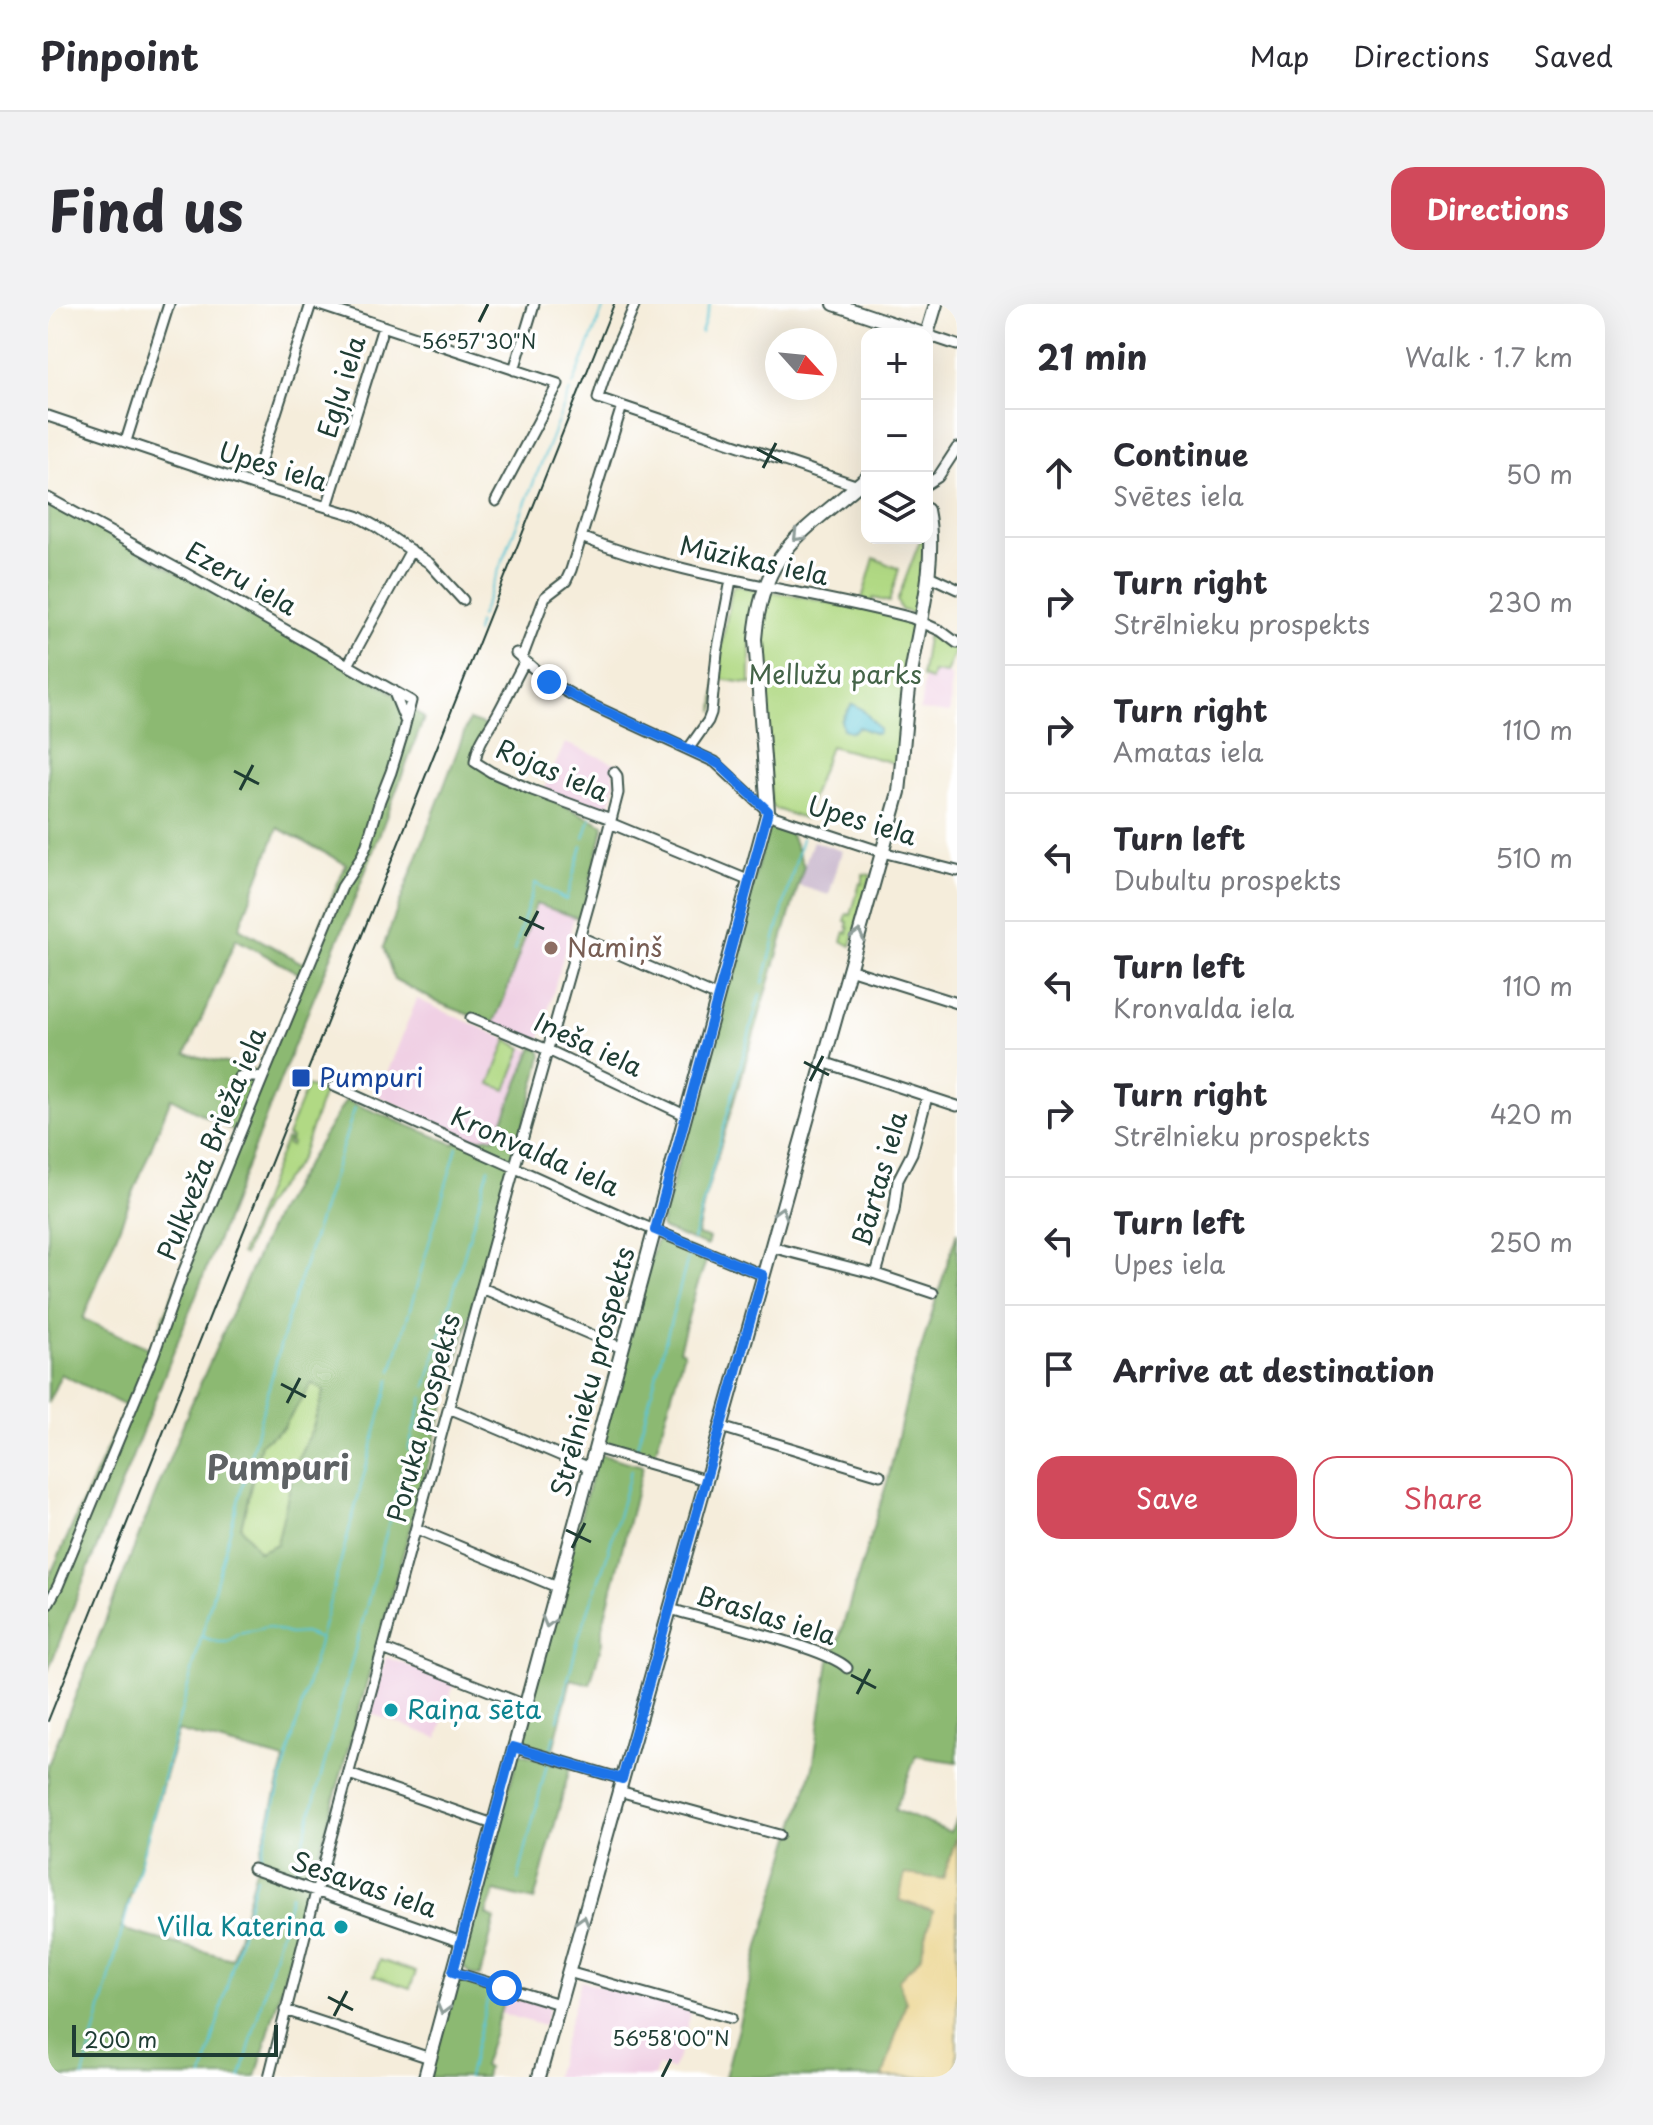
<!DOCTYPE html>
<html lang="en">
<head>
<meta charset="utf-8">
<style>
	body { margin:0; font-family:"Playpen Sans",sans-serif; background:#f2f2f3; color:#2b2b33 }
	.controls { position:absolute; right:24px; top:24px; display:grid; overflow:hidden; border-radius:16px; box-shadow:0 8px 32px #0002 }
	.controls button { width:72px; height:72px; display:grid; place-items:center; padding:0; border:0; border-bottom:2px solid #e1e1e2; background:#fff; color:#2b2b33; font:40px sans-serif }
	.compass { position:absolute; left:717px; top:24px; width:72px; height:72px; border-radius:50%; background:#fff; box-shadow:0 8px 32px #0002; rotate:117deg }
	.scale { position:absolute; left:24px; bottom:20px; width:206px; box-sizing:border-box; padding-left:8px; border:4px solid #1f3d34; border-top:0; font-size:22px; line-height:28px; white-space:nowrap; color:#1f3d34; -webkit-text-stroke:6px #fff; paint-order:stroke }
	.stop { position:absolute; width:24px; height:24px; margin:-18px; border:6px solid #1a73e8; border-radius:50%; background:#fff }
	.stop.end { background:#1a73e8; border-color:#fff; box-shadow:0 2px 8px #0008 }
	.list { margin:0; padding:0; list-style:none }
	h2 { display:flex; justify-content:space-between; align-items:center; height:104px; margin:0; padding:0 32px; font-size:34px }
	h2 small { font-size:26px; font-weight:400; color:#7c7c81 }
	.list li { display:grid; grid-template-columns:52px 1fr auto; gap:24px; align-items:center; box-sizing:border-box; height:128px; padding:0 32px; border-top:2px solid #e1e1e2 }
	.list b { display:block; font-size:30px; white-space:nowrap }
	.list p { margin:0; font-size:26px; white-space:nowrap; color:#7c7c81 }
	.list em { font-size:26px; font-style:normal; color:#7c7c81 }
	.actions { display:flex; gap:16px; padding:24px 32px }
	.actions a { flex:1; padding:18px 0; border:2px solid #d1495b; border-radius:24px; text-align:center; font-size:28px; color:#d1495b }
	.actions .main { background:#d1495b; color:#fff }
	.icon { flex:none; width:44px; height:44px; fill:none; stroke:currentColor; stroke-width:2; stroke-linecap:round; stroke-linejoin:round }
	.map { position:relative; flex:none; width:909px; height:1773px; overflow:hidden; border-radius:24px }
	header { display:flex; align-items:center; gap:48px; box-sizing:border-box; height:112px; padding:0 40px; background:#fff; border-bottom:2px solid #e1e1e2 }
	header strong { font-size:38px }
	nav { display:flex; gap:44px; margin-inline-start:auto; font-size:28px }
	.intro { display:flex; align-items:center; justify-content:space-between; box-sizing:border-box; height:192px; padding:0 48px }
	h1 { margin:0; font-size:56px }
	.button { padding:20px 36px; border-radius:24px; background:#d1495b; color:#fff; font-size:28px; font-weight:700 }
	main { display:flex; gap:48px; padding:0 48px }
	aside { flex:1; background:#fff; border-radius:24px; box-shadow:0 8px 32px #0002 }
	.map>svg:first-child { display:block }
	.built { fill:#f0d0e4 }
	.industrial { fill:#cebed1 }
	.green { fill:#b1d984; stroke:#688b5c; stroke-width:2 }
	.forest { fill:#8cb972; stroke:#567b53; stroke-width:2; fill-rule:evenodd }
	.sand { fill:#eeda9e; stroke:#868c69; stroke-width:2 }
	.water { fill:#5bc6d6; stroke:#3d8285; stroke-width:2 }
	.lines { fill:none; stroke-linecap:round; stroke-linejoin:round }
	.stream { stroke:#5bc6d6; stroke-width:2 }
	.minor-casing { stroke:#3f574d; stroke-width:13 }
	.major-casing { stroke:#3f574d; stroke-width:16 }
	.minor { stroke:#fff; stroke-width:9 }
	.major { stroke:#fff; stroke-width:12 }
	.rail { stroke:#1f3d34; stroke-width:2 }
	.oneway { stroke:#8f9e9a }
	.route { stroke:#1a73e8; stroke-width:10 }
	.ticks { fill:none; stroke:#1f3d34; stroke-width:3 }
	.education-dot { fill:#8d6e63; stroke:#fff; stroke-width:3 }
	.transit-dot { fill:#1a4fb4; stroke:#fff; stroke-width:3 }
	.culture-dot { fill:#0f9aa8; stroke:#fff; stroke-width:3 }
	.labels { text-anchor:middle; stroke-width:7; stroke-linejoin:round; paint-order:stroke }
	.street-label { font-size:26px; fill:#1f3d34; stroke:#fff }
	.park-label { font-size:26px; fill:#446448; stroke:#fff }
	.education-label { font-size:26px; fill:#785e54; stroke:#fff; text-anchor:start }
	.transit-label { font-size:26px; fill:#164399; stroke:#fff; text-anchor:start }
	.culture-label { font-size:26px; fill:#0d838f; stroke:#fff; text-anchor:start }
	.district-label { font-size:34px; font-weight:bold; fill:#5e6264; stroke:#fff }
	.ticks-label { font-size:20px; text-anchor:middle; fill:#1f3d34; stroke:#fff; stroke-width:7; stroke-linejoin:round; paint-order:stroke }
</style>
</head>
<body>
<header>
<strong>Pinpoint</strong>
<nav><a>Map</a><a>Directions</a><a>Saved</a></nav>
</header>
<div class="intro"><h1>Find us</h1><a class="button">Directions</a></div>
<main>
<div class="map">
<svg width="909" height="1773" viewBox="0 0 909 1773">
	<rect width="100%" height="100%" fill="#fff"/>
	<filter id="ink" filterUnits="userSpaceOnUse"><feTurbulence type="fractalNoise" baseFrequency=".0125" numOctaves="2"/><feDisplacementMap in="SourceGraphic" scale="16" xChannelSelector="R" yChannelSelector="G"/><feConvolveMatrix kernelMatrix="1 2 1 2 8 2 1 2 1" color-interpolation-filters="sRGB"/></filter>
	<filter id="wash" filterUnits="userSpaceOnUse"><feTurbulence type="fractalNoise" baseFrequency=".006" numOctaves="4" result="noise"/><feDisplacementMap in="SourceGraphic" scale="32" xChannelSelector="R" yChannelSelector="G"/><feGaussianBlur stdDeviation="1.8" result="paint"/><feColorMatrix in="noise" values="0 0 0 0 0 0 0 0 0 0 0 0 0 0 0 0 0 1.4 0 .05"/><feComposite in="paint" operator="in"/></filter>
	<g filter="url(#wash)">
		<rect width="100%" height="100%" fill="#f5eddb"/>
		<path class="built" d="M878,361L903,372L902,409L872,406Z
			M517,439L569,460L564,472L568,475L559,511L496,486Z
			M488,600L526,613L491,740L445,720L456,695Z
			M369,695L491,750L455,848L330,792Z
			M338,1353L406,1379L390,1434L321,1409Z
			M533,1677L643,1707L632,1749L624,1766L610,1762L606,1773H506Z
			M459,1687L502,1701L496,1722L452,1709Z"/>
		<path class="industrial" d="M765,537L794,547L781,591L749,581Z"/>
		<path class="green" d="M873,234H877L876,257L869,304L863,309L853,306L849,297Z
			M826,254L851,265L841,298L825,294L823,302L813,298Z
			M687,281L709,286L702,325V378L705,380L671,375L666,408L669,368L684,284Z
			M726,288L841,310L864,318L867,324L850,460L782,442L756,515L728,505L723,501L711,336L713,314L720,289Z
			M884,330L893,331L909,343L898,370L885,368L883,376L874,373V369L879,333Z
			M815,570L823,571L803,642L794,637L797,628L800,629L801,624L799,623L800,618L797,617L799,610L803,611L812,579L815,580Z
			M459,736L475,744L458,786L442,780Z
			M259,782L276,788L253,853C246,868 232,879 222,893C209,910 203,931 196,951L193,950L238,835L241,836L239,840L243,842L244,839L242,838L243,834L239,832Z
			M264,1079L276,1086L264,1126L247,1160L229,1241L211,1248L193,1223L213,1139L234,1125Z
			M332,1656L368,1668L362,1684L326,1672Z"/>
		<path class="forest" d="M0,197L337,383L376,414L301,610L249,734L0,1367V1276L78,1102L13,1070L0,1099ZM230,524L298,560L256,660L191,624ZM188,635L252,670L212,767L138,750ZM123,794L189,829L103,1045L35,1015Z
			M421,416L441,423L428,459L556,521L533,615L488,600L456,695L445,720L391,699L346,675L335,643Z
			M721,519L740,524L756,562L657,894L649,931L661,934L659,942L614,925L613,921Z
			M485,743L492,746L494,751L490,769L208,1773H0V1461L142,1103L227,911L298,796L406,840L411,836L448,833ZM264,1079L276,1087L264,1126L247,1160L229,1240L211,1248L193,1223L213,1139L234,1125ZM130,1427L237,1456L184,1655L73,1625Z
			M909,928V1458L868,1452L847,1506L902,1528L909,1514V1532L895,1575L857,1571L885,1607L872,1654L851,1676L858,1698L835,1773H677L713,1635L765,1463L781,1357L788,1344L840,1175L863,1077Z
			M618,934L660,952L648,985L631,1046L636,1048L605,1156L555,1142L553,1139L607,939L612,935Z
			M554,1151L595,1162L554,1324V1338L542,1380L523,1375L504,1449L502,1451L474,1442L471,1438L548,1155Z
			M471,1449L522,1464L486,1597L447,1587L438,1610L447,1615L432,1672C421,1672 415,1664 412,1654Z
			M415,1675L459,1687L435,1762L439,1764L437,1773H381L405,1682L410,1677Z"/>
		<path class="sand" d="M909,1532V1773H835L858,1698L850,1676L872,1654L885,1607L851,1596L857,1570L895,1575Z"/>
		<path class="water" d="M804,400C814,402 824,417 831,425V428L828,430L811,423L804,428L795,425L793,417Z"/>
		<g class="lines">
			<path class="stream" d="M653,29L662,0
				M525,81L557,0
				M432,313L522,87
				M428,329L430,319
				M536,534L543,513
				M466,647L487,579L518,596L534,542
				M715,679L754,534
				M645,936L712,690
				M344,1067L409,843
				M378,1083L441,864
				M360,1146L375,1093
				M587,1150L642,946
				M155,1333L169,1338H179L191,1330L219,1323L242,1330L256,1329L270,1334
				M510,1416L530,1336L559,1252L583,1166
				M502,1449L506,1431
				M211,1559L342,1075
				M247,1569L358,1155
				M470,1576L499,1460
				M84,1589L240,1013L307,803
				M35,1773L82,1597
				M155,1773L208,1573
				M193,1773L243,1590
				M420,1773L442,1685"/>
		</g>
	</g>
	<g filter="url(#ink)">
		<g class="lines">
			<g class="minor-casing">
				<path id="minor" d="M268,0L510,80L448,197
					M587,0C575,31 558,61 550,94L819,185
					M879,31L909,41
					M466,66L486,0
					M0,112L205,181L309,212L327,222L381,259L415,296
					M78,137L121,0
					M879,180L890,173L909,144
					M205,181L263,0
					M0,194L137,269L363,397L355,429L343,468L332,496L319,540L313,554L294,583L215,773L135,969L106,1050L10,1282L0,1300
					M279,203L335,23
					M533,233C640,275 754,285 864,314L893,327L909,339
					M879,271L909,285
					M468,349L501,378L537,398L667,458L725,512L834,548L909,567
					M474,354L497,293L518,277L523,266L574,102
					M477,357C467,375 459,393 449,411C440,427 429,439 427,458L443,468L484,486L563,515
					M300,361L363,246
					M345,386L357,416
					M641,444L660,417L663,409L669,349L683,276
					M562,519L702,577
					M532,633L670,693
					M801,665L909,699
					M423,714L500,746L637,811
					M775,758L909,802
					M191,773H215
					M286,782L594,921L715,971
					M723,943L828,970L885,989
					M828,970L846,907L850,876L864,849L879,793
					M434,984L574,1044
					M401,1104L542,1164
					M673,1123L832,1171
					M547,1144L658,1176
					M369,1225L509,1283
					M622,1305C655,1315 781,1344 799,1364
					M335,1345L477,1401
					M465,1443L574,1475
					M301,1470L445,1520
					M571,1487L731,1531
					M205,1565L413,1638
					M405,1668L511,1700
					M520,1668L683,1714
					M237,1706L382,1754
					M221,1773L268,1588L468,858L542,596L570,489L569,472L566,468"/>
			</g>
			<g class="major-casing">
				<path id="major" d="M786,0L875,30
					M879,30L888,0
					M377,1773L720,507L707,335C714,243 758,228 819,173
					M491,1773L851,488C855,451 857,414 862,377C870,323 890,259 879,206"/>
			</g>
			<use href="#minor" class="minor"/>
			<use href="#major" class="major"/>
			<path class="rail" d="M0,1417L566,0"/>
		</g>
		<defs><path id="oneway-chevron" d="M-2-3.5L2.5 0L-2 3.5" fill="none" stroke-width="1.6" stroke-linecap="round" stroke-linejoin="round" transform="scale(2)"/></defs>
		<g class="oneway">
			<use href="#oneway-chevron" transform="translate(750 232) rotate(134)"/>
			<use href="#oneway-chevron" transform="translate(810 631) rotate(-74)"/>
			<use href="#oneway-chevron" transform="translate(733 908) rotate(-74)"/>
			<use href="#oneway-chevron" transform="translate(500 1318) rotate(105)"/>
			<use href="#oneway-chevron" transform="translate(535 1617) rotate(-74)"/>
			<use href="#oneway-chevron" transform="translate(395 1705) rotate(105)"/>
		</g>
	</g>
	<g class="lines" filter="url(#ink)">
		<path class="route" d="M456,1684L405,1668L465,1443L574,1475L715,971L607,926L720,507L672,461L662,455L537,398L501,378"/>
	</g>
	<path class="ticks" d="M431,18L440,0M709,145L734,158M715,164L728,139M186,467L211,480M192,486L205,461M471,613L496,625M477,632L490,607M756,758L781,771M762,777L775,752M233,1080L258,1093M239,1099L252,1074M518,1226L543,1238M524,1244L537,1219M803,1371L828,1384M809,1390L822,1365M280,1693L305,1706M286,1712L299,1687M614,1773L623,1755"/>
	<circle class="education-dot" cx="503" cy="644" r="8"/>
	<rect class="transit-dot" x="243" y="764" width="20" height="20" rx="4"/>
	<g class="culture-dot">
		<circle cx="343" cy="1406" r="8"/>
		<circle cx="293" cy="1623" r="8"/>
	</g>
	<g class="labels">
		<g class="street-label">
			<text transform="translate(294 83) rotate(-73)" y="9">Egļu iela</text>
			<text transform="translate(225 163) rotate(17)" y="9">Upes iela</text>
			<text transform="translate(706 257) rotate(12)" y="9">Mūzikas iela</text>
			<text transform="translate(193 275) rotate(29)" y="9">Ezeru iela</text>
			<text transform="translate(504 467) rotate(23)" y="9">Rojas iela</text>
			<text transform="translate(814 517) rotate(17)" y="9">Upes iela</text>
			<text transform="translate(540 741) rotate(25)" y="9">Ineša iela</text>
			<text transform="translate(164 840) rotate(-68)" y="9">Pulkveža Brieža iela</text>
			<text transform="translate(487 848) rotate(24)" y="9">Kronvalda iela</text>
			<text transform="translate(832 875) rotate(-74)" y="9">Bārtas iela</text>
			<text transform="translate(545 1068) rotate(-75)" y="9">Strēlnieku prospekts</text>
			<text transform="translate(376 1114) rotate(-75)" y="9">Poruka prospekts</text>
			<text transform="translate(718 1312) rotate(17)" y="9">Braslas iela</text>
			<text transform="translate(316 1581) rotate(19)" y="9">Sesavas iela</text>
		</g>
		<g class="park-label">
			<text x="787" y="380">Mellužu parks</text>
		</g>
		<g class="education-label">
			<text x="519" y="653">Namiņš</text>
		</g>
		<g class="transit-label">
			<text x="271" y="783">Pumpuri</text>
		</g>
		<g class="culture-label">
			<text x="359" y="1415">Raiņa sēta</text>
			<text x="277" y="1632" text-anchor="end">Villa Katerina</text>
		</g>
		<g class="district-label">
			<text x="230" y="1176">Pumpuri</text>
		</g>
	</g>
	<g class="ticks-label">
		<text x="431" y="45">56°57'30"N</text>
		<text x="623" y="1742">56°58'00"N</text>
	</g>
</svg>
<div class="controls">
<button>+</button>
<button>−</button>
<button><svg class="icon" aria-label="layers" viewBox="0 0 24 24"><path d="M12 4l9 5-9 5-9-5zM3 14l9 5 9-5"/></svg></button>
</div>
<svg class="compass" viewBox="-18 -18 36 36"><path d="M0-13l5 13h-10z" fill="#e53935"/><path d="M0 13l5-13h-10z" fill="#7c7c81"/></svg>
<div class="scale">200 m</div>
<div class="stop" style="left:456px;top:1684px"></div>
<div class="stop end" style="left:501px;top:378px"></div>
</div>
<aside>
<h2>21 min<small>Walk · 1.7 km</small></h2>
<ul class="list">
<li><svg class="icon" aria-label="ahead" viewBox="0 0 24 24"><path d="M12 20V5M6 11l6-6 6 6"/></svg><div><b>Continue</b><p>Svētes iela</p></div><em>50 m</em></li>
<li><svg class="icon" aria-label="right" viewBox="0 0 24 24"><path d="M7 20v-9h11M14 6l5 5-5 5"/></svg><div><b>Turn right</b><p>Strēlnieku prospekts</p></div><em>230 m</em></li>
<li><svg class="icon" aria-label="right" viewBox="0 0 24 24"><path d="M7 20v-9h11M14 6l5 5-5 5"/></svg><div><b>Turn right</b><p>Amatas iela</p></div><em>110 m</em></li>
<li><svg class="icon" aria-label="left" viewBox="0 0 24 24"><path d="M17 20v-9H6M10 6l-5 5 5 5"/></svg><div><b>Turn left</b><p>Dubultu prospekts</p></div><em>510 m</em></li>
<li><svg class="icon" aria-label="left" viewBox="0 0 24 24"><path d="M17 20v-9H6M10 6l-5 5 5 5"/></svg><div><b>Turn left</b><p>Kronvalda iela</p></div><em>110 m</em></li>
<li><svg class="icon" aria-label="right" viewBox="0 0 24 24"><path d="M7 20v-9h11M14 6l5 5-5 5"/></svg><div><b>Turn right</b><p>Strēlnieku prospekts</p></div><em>420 m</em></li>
<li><svg class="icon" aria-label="left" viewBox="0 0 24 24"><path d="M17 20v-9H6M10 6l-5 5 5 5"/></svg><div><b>Turn left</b><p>Upes iela</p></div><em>250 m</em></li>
<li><svg class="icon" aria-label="arrive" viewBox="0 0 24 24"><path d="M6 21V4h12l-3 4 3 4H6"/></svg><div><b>Arrive at destination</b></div></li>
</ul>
<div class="actions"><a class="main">Save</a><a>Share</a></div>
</aside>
</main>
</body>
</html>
